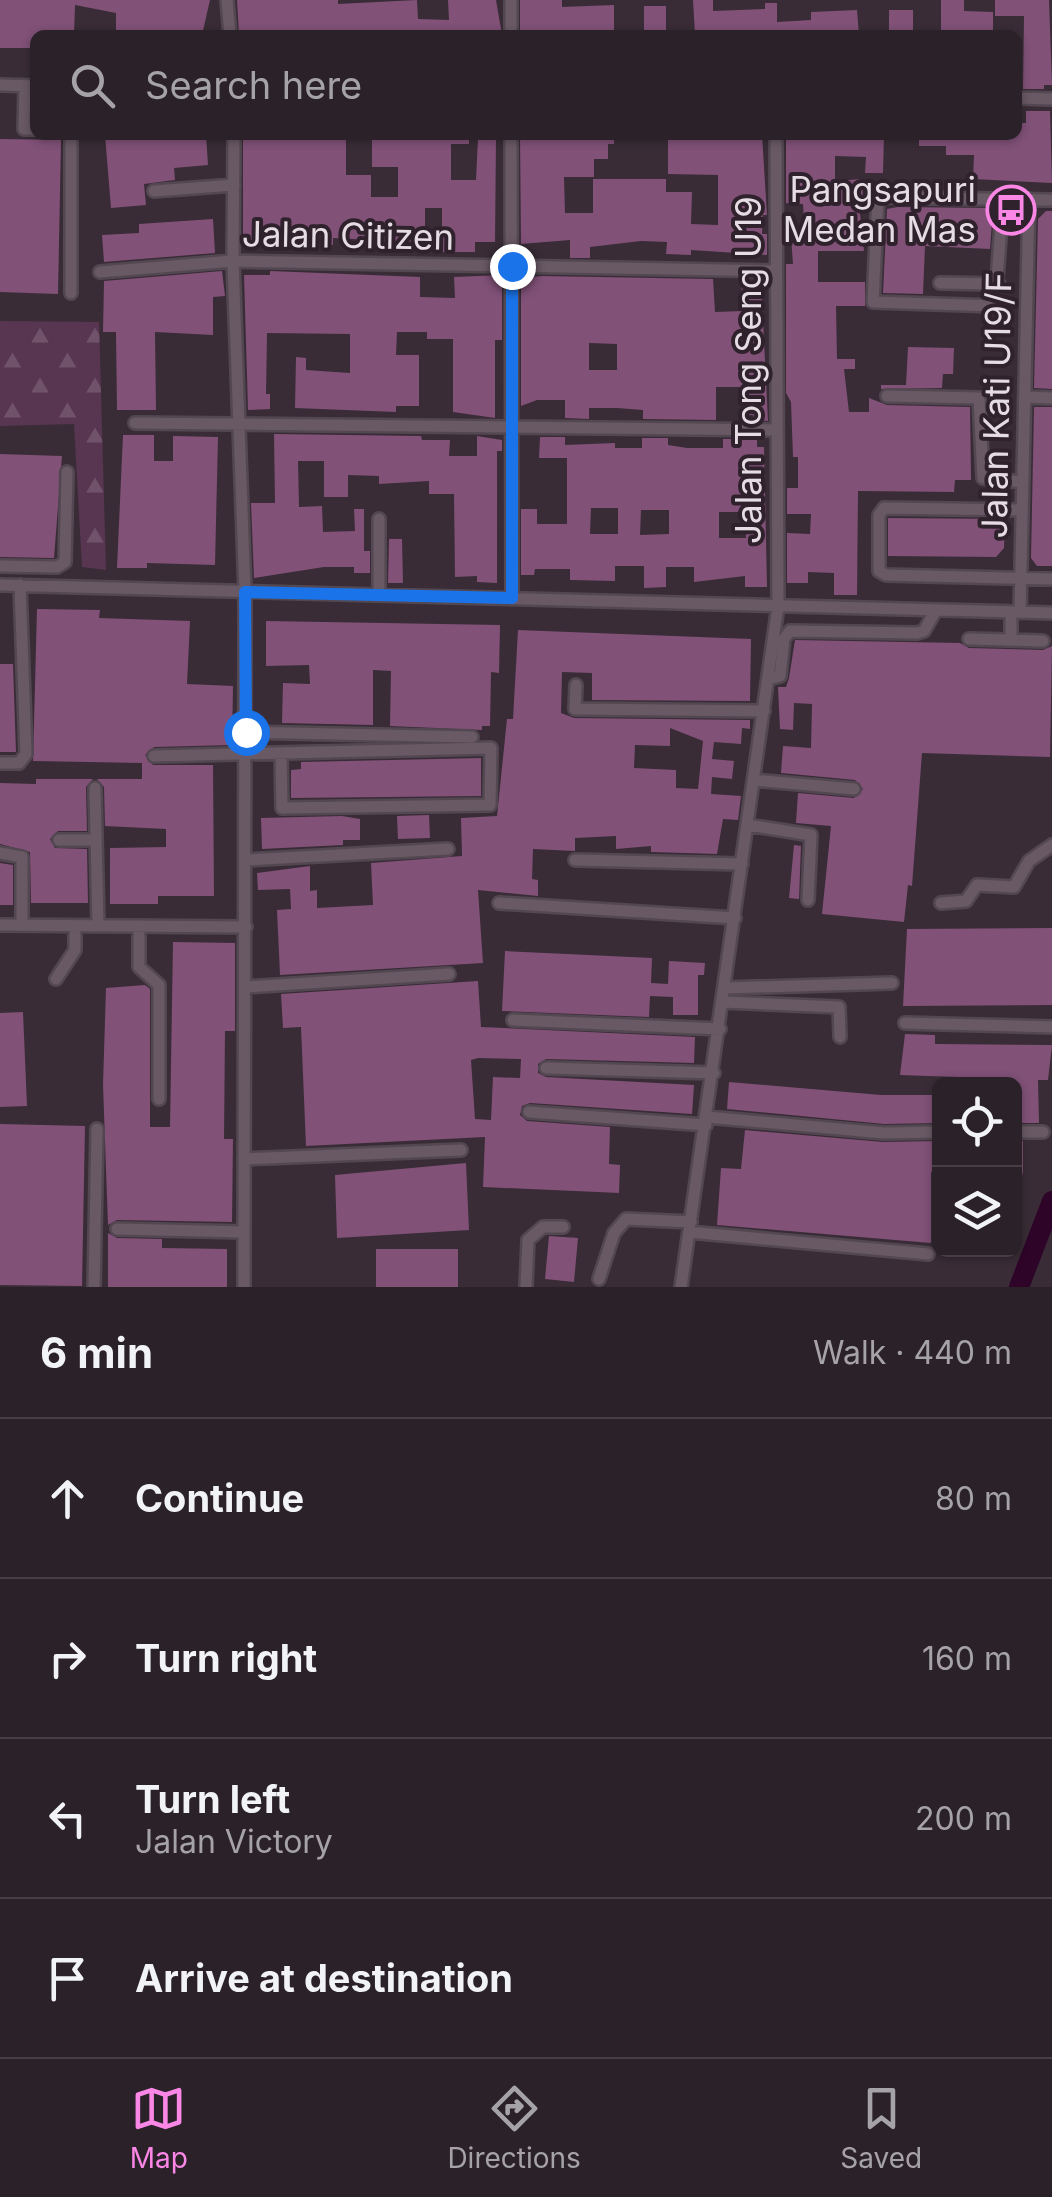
<!DOCTYPE html>
<html lang="en">
<head>
<meta charset="utf-8">
<style>
	body { margin:0; font-family:Inter,sans-serif; background:#332930; color:#f1f3f6 }
	.controls { position:absolute; right:30px; bottom:30px; display:grid; overflow:hidden; border-radius:15px; box-shadow:0 2px 8px #0004 }
	.controls button { width:90px; height:90px; display:grid; place-items:center; padding:0; border:0; border-bottom:2px solid #473e45; background:#2b2128; color:#f1f3f6; font:50px sans-serif }
	.stop { position:absolute; width:30px; height:30px; margin:-22px; border:8px solid #1a73e8; border-radius:50%; background:#fff }
	.stop.end { background:#1a73e8; border-color:#fff; box-shadow:0 2px 10px #0008 }
	.list { margin:0; padding:0; list-style:none }
	h2 { display:flex; justify-content:space-between; align-items:center; height:130px; margin:0; padding:0 40px; font-size:42px }
	h2 small { font-size:32px; font-weight:400; color:#a6a3a8 }
	.list li { display:grid; grid-template-columns:65px 1fr auto; gap:30px; align-items:center; box-sizing:border-box; height:160px; padding:0 40px; border-top:2px solid #473e45 }
	.list b { display:block; font-size:38px; white-space:nowrap }
	.list p { margin:0; font-size:32px; white-space:nowrap; color:#a6a3a8 }
	.list em { font-size:32px; font-style:normal; color:#a6a3a8 }
	.icon { flex:none; width:55px; height:55px; fill:none; stroke:currentColor; stroke-width:2; stroke-linecap:round; stroke-linejoin:round }
	.map { position:relative; flex:none; width:1052px; height:1287px; overflow:hidden }
	.search { position:absolute; background:#2b2128; box-shadow:0 2px 8px #0004; left:30px; right:30px; top:30px; height:110px; display:flex; align-items:center; gap:25px; box-sizing:border-box; padding:0 35px; border-radius:15px; color:#a6a3a8; font-size:38px }
	.sheet { height:770px; background:#2b2128 }
	nav { display:flex; justify-content:space-around; align-items:center; box-sizing:border-box; height:140px; border-top:2px solid #473e45; background:#2b2128; font-size:28px; color:#a6a3a8 }
	nav a { display:grid; justify-items:center; gap:5px }
	nav .on { color:#fa87e6 }
	.map>svg:first-child { display:block }
	.forest { fill:url(#forest-firs) }
	.lines { fill:none; stroke-linecap:round; stroke-linejoin:round }
	.river { stroke:#2e0429; stroke-width:20 }
	.building { fill:#815178; fill-rule:evenodd }
	.minor-casing { stroke:#534851; stroke-width:16 }
	.minor { stroke:#695965; stroke-width:11 }
	.route { stroke:#1a73e8; stroke-width:12 }
	.labels { text-anchor:middle; stroke-width:8; stroke-linejoin:round; paint-order:stroke }
	.poi-label { font-size:35px; fill:#e6dde4; stroke:#2f222c; text-anchor:end }
	.street-label { font-size:35px; fill:#e6dde4; stroke:#2f222c }
</style>
</head>
<body>
<div class="map">
<svg width="1052" height="1287" viewBox="0 0 1052 1287">
	<defs>
		<pattern id="forest-firs" width="22" height="20" patternUnits="userSpaceOnUse" patternTransform="scale(2.5)"><rect width="22" height="20" fill="#583551"/><path d="M5 1l3.5 6h-7zM16 11l3.5 6h-7z" fill="#70526a"/></pattern>
	</defs>
	<rect width="100%" height="100%" fill="#392c36"/>
	<path class="forest" d="M0,321L99,322L106,570L82,567L74,424L0,426Z"/>
	<g class="lines">
		<path class="river" d="M1019,1287L1052,1201"/>
	</g>
	<path class="building" d="M0,0H210L202,35L116,33V13L75,5L74,35H35V48H0Z
		M237,0H338V4L417,0L418,19L449,20L448,0H496L502,35H239Z
		M520,0H562V7L614,5V35H520Z
		M693,0H713V11L765,9V3H777V22L811,20V12L857,10L859,35H695Z
		M941,0H964V11L993,12V35H941Z
		M995,0H1049L1052,85H1044V89H1023L1024,16H995Z
		M644,6H666V35H644Z
		M889,10H913V35H889Z
		M1026,111H1050L1052,183L973,179L974,155H946V146H919V135H1017V123H1026Z
		M105,135H206L208,165L174,168L175,180L144,184L146,205L111,208Z
		M243,135H334V140H346V175H371V197H398V167H372V135H469V144H451V180H476L478,138H496L495,242H475V252H442V208H425V240L373,245V240L333,238V245H322V231L294,232L295,240L243,241Z
		M520,135H614V144H608V159H594V177H564L565,213H593V179H666V192H692L691,224L718,225V175L668,174V135H762L767,215H763L762,234H767V255L691,250V255L666,254L667,242L641,241L590,247V258H570V240L521,244Z
		M786,135H884L883,173H865L866,157L835,156V181L862,179L863,205H859L864,251H818V282H865V306H836L837,359H855V369H844L849,412H869V398L887,405L970,407L971,480H955L954,492L858,491L857,595H834V573L808,572V583H787V533L810,534L811,514H787V488H798V457H793L791,402L786,393V264H793L791,237L805,236L803,204L786,203Z
		M0,139L61,140L58,294L0,292Z
		M897,207L993,208L990,249L925,246L923,294L883,293L887,209Z
		M1046,211H1052V389L1034,388L1038,219Z
		M213,219L215,253L104,262L102,235L139,233V224Z
		M222,271L225,296L213,297V335L155,332L156,410H117L116,332H103L104,281Z
		M270,271L420,277V297L455,298L454,277L502,275V340H495V418L453,412V339H427V332H397L396,355H419V406H396V412L295,408L296,357L306,358V370L350,373V334L267,333L266,394H270V409L248,410L244,275H270Z
		M542,276L713,279L715,312L743,311L741,280H761L768,421L753,420V415H746L745,387H716V420L643,419V410L617,408H589V419L565,418V400H537L521,406V278ZM589,343L617,344V370H589Z
		M908,347L954,348L953,374H943L942,388L881,389V385H906Z
		M1034,407H1052V566H1037L1031,558Z
		M274,434L421,436L422,440H450L449,456H477V436L502,440V451H497V583L477,582V576L455,577L454,494H429V481L379,484V476L348,475V497H324V461H298L299,507L322,506L323,532L355,531L354,509H364V551H370V573H354V567H324L254,578L251,503H275Z
		M123,435H154V461H173V436L218,437L215,565L147,563V568H117Z
		M540,437H565V445L615,443V448H642V438H668V445L687,448H723V439H757V447H764L767,587H745V576L694,582V567H666V587L644,588V566H615V581L570,580V569H535L534,575H521V509H537V524H567V458H539ZM591,508H618V534H590ZM669,510V534L640,535L641,510ZM719,512H746V538H719Z
		M0,454L62,456L54,558L0,557Z
		M888,518L1005,519L1004,548L996,557L888,556Z
		M389,539H402L403,583H388Z
		M37,609L100,610L99,618L190,621L187,684L233,686L232,745L154,747L145,755L153,765H213L214,896H158V904H110V848L166,847V829L105,826L104,787L97,779H142V763L33,761Z
		M266,621L500,625L499,673L491,672L490,726H482V730L390,726L391,671L373,670V725L282,723L283,683L310,684L309,665L266,666Z
		M518,630L751,639L750,701L592,700V673L562,672L561,713L574,718L750,720V729L742,728L741,744L714,742L712,759L734,761L732,779L712,777L711,794L741,796L738,820L723,819L717,854L651,852V846L616,849V836L575,838V851L533,849L532,879L538,880V896L478,890L483,963L280,975L277,910L291,909L290,889L258,890L257,873L310,866V891L317,890V908L373,905L371,863L462,856L461,818L497,816L507,719H513ZM670,728L703,741L698,789L676,788V770L634,768L635,745L670,746Z
		M795,640L960,643L969,648L1043,650L1052,646L1050,757L922,753L912,886L908,885L904,922L822,914L831,826L796,823L798,793L854,798L863,789L855,780L781,773L783,746L811,748L812,704L794,703L793,730L780,729L778,687H786L789,678Z
		M0,664H13L16,752H0Z
		M481,758V796L291,798V770L301,769V762Z
		M36,779H93L86,787L87,831H58L50,839L55,848L87,849L88,903H31L30,852L0,844V783L36,784Z
		M429,815L430,838L398,839L397,816Z
		M342,816L360,819V840H343V845L262,849L261,818Z
		M794,845L801,846L799,899L789,898Z
		M0,863L13,865V905H0Z
		M1052,928V1005L903,1006L907,929Z
		M173,942L235,943V1031H225L224,1139H233L232,1222L117,1220L108,1225L103,1085L106,988L145,985L150,989V1127H170Z
		M505,951L652,958L651,983L668,984L669,961L705,963L704,975H698V1015H673V997L650,996L649,1017L502,1011Z
		M478,981L481,1027L695,1037L694,1063L546,1059L538,1064V1073L546,1077L694,1085L692,1114L530,1103L522,1106L520,1115L527,1121L610,1127L609,1164L620,1165L619,1193L483,1187L485,1137L306,1146L301,1027L283,1028L281,994ZM478,1058L521,1059L520,1078L493,1077L491,1120L475,1119L471,1060Z
		M23,1012L27,1106L0,1107V1013Z
		M905,1034L935,1035V1044L1052,1045L1048,1080H1038L1039,1123H1014V1079L900,1075Z
		M729,1082L881,1095H940V1123L884,1124L727,1109Z
		M0,1124L85,1126L82,1286L0,1285Z
		M745,1130L883,1142L940,1141V1171L931,1172V1243L717,1225L721,1168L741,1169Z
		M1014,1141H1023V1172L1017,1195Z
		M466,1163L469,1230L337,1238L335,1175Z
		M108,1233L117,1238L162,1239V1248L227,1249V1287H108Z
		M549,1236L578,1238L574,1282L545,1279Z
		M376,1249H458V1287H376Z"/>
	<g class="lines">
		<g class="minor-casing">
			<path id="minor" d="M227,0L230,35
				M511,0V35
				M0,85L35,86
				M25,86L24,129H35
				M1017,98L1052,99
				M71,135V293
				M234,135L233,261L245,592L244,1287
				M511,135L512,599
				M154,191L234,185
				M1003,198L995,306L873,302L878,197L1052,200
				M100,272L233,261L776,271
				M940,283L999,284
				M887,396L979,398L983,478L1023,482
				M1025,397L1052,398
				M135,423L777,430
				M1022,510L884,508L879,515V571L886,575L1052,579
				M379,519V595
				M0,566L57,567L65,562L67,472
				M0,585L1052,613
				M1011,612V640
				M1020,612L1029,199
				M969,639L1043,641
				M768,679L780,676L784,639L790,631L917,633L924,631L936,610
				M576,685L575,709L764,711
				M245,732L472,737
				M154,756L491,748L490,805L282,808L281,753
				M0,763H19L26,754L20,585
				M754,780L854,789
				M95,788L98,926
				M748,825L811,835L808,900
				M59,840H96
				M0,853L22,857V925
				M245,860L448,849
				M575,860L742,864
				M499,903L735,918
				M941,903L966,901L977,885L1014,887L1029,861L1052,845
				M0,925L246,927
				M139,926V967L159,985V1099
				M56,979L75,950V926
				M245,987L449,974
				M725,988L892,983
				M723,1002L839,1007L840,1037
				M513,1020L720,1029
				M905,1023L1052,1027
				M546,1068L714,1073
				M529,1112L706,1125
				M707,1117L884,1133L940,1132
				M1014,1132H1043
				M244,1159L461,1150
				M117,1229L244,1232
				M689,1232L928,1254
				M599,1279L614,1233L626,1219L691,1222
				M94,1287L97,1129
				M526,1287L528,1240L543,1227H563
				M681,1287L778,606L776,135"/>
		</g>
		<use href="#minor" class="minor"/>
	</g>
	<g class="lines">
		<path class="route" d="M246,732L245,592L512,598V266"/>
	</g>
	<defs>
		<g id="bus-ring" transform="scale(2.5)"><circle r="9.5" fill="#2f222c" stroke="#fa87e6" stroke-width="1.5"/><path d="M-5-6H5V4H4V6H2V4H-2V6H-4V4H-5ZM-3.5-4V0h7V-4ZM-3.5 1.2v1.5H-2V1.2ZM2 1.2v1.5H3.5V1.2Z" fill="#fa87e6"/></g>
	</defs>
	<g fill-rule="evenodd">
		<use href="#bus-ring" x="1011" y="210"/>
	</g>
	<g class="labels">
		<g class="poi-label">
			<text x="976" y="202">Pangsapuri<tspan x="976" dy="40">Medan Mas</tspan></text>
		</g>
		<g class="street-label">
			<text transform="translate(348 236) rotate(1)" y="12">Jalan Citizen</text>
			<text transform="translate(749 370) rotate(-90)" y="12">Jalan Tong Seng U19</text>
			<text transform="translate(997 405) rotate(-89)" y="12">Jalan Kati U19/F</text>
		</g>
	</g>
</svg>
<div class="controls">
<button><svg class="icon" aria-label="locate" viewBox="0 0 24 24"><circle cx="12" cy="12" r="6"/><path d="M12 2v4M12 18v4M2 12h4M18 12h4"/></svg></button>
<button><svg class="icon" aria-label="layers" viewBox="0 0 24 24"><path d="M12 4l9 5-9 5-9-5zM3 14l9 5 9-5"/></svg></button>
</div>
<div class="stop" style="left:246px;top:732px"></div>
<div class="stop end" style="left:512px;top:266px"></div>
<div class="search"><svg class="icon" aria-label="search" viewBox="0 0 24 24"><circle cx="10" cy="10" r="6"/><path d="M15 15l6 6"/></svg>Search here</div>
</div>
<section class="sheet">
<h2>6 min<small>Walk · 440 m</small></h2>
<ul class="list">
<li><svg class="icon" aria-label="ahead" viewBox="0 0 24 24"><path d="M12 20V5M6 11l6-6 6 6"/></svg><div><b>Continue</b></div><em>80 m</em></li>
<li><svg class="icon" aria-label="right" viewBox="0 0 24 24"><path d="M7 20v-9h11M14 6l5 5-5 5"/></svg><div><b>Turn right</b></div><em>160 m</em></li>
<li><svg class="icon" aria-label="left" viewBox="0 0 24 24"><path d="M17 20v-9H6M10 6l-5 5 5 5"/></svg><div><b>Turn left</b><p>Jalan Victory</p></div><em>200 m</em></li>
<li><svg class="icon" aria-label="arrive" viewBox="0 0 24 24"><path d="M6 21V4h12l-3 4 3 4H6"/></svg><div><b>Arrive at destination</b></div></li>
</ul>
</section>
<nav>
<a class="on"><svg class="icon" aria-label="map" viewBox="0 0 24 24"><path d="M3 6l6-2 6 2 6-2v14l-6 2-6-2-6 2zM9 4v14M15 6v14"/></svg>Map</a>
<a><svg class="icon" aria-label="directions" viewBox="0 0 24 24"><path d="M12 3l9 9-9 9-9-9zM9 14v-3h6M13 9l2 2-2 2"/></svg>Directions</a>
<a><svg class="icon" aria-label="saved" viewBox="0 0 24 24"><path d="M7 4h10v16l-5-4-5 4z"/></svg>Saved</a>
</nav>
</body>
</html>
